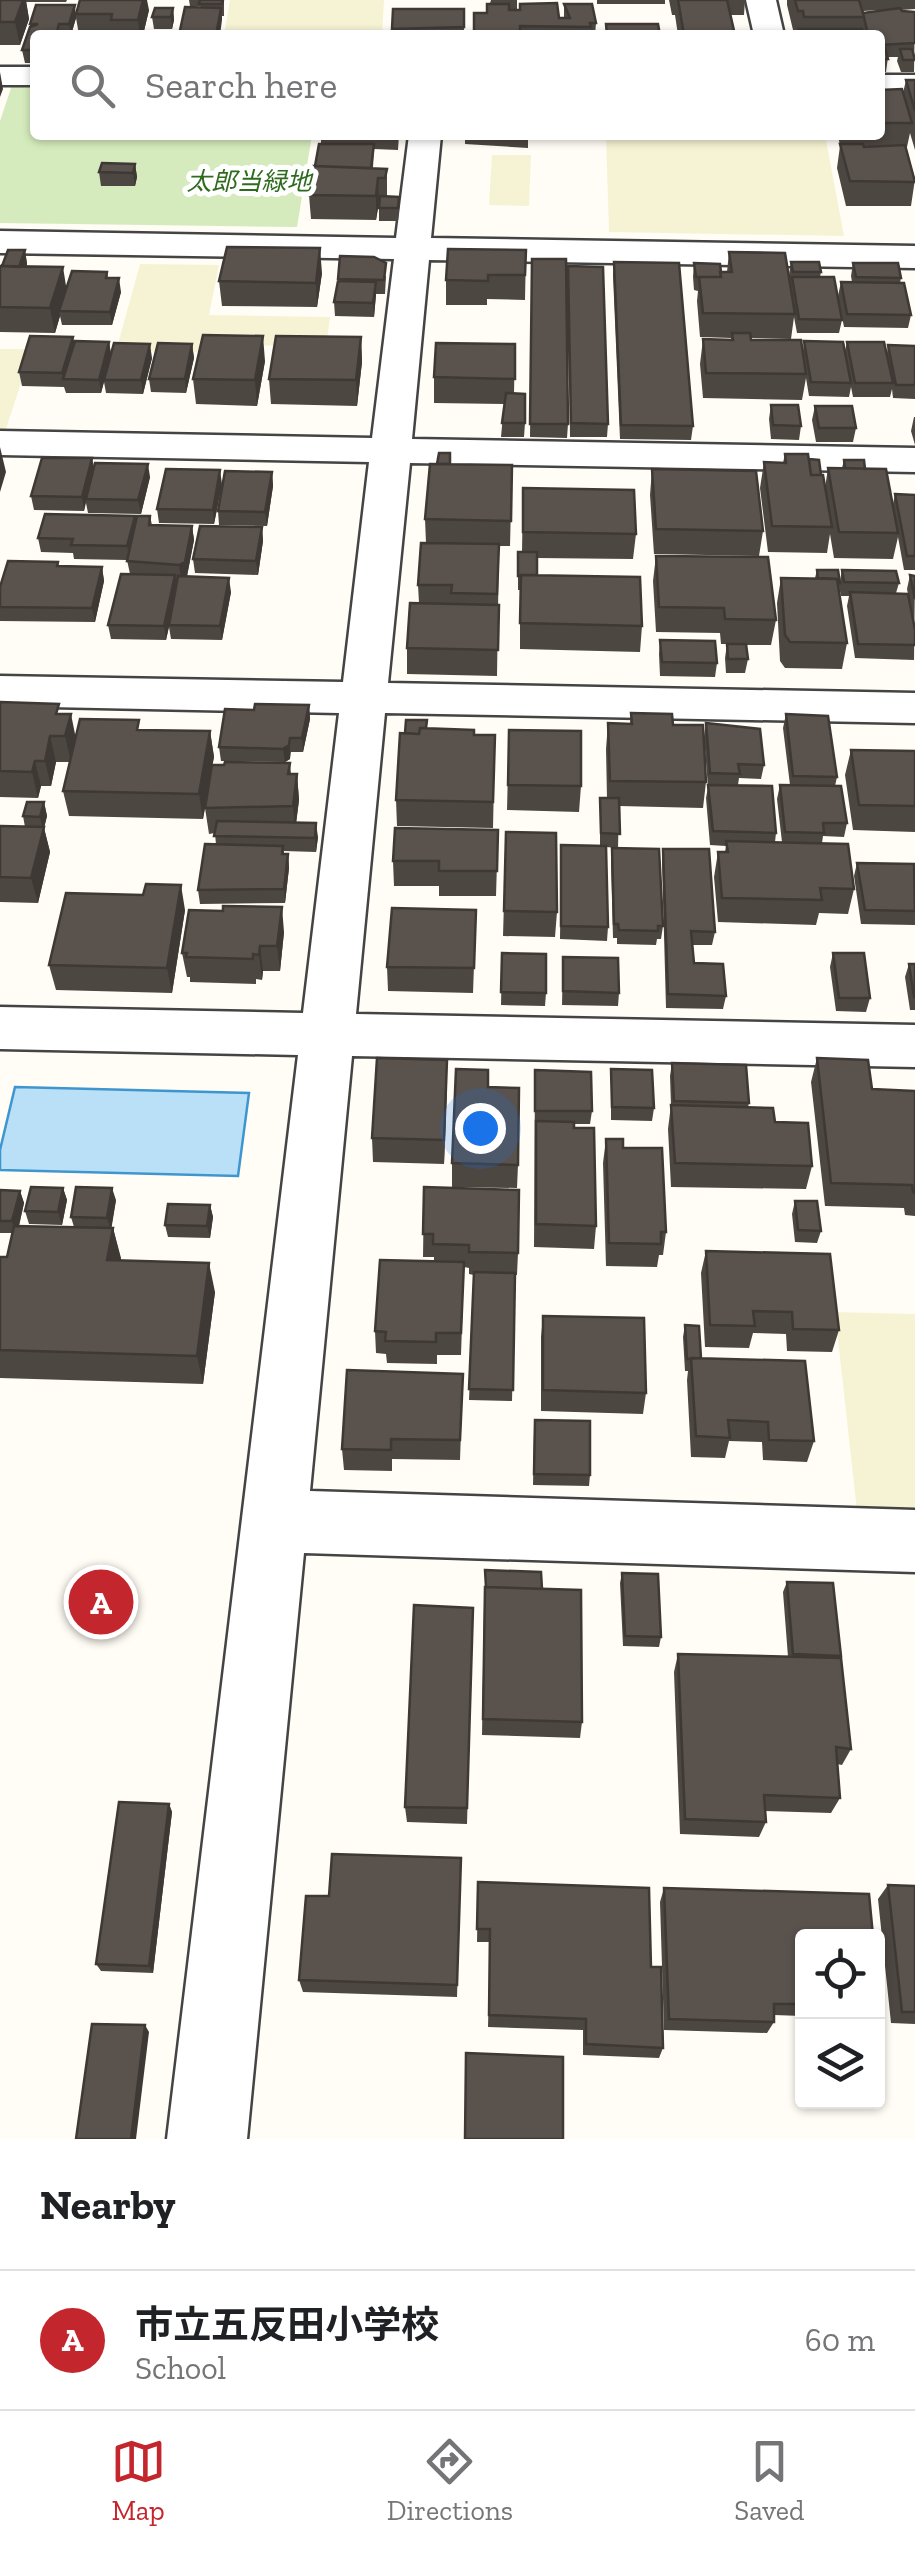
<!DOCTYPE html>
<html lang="en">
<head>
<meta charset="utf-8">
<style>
	body { margin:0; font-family:"Zilla Slab","Noto Sans JP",serif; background:#f6f6f6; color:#202124 }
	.controls { position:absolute; right:30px; bottom:30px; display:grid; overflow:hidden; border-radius:10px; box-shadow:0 2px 8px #0004 }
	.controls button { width:90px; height:90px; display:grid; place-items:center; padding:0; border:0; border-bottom:2px solid #e0e0e0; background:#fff; color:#202124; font:50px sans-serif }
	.you { position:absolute; left:480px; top:1128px; width:35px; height:35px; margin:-25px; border:8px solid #fff; border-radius:50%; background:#1a73e8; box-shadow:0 0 0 15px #1a73e833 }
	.badge { display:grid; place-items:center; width:65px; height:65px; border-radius:50%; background:#c4262e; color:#fff; font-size:32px; font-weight:700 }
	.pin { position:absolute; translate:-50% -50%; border:5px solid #fff; box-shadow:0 2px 10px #0006 }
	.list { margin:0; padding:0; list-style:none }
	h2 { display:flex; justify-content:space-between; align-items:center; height:130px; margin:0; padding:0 40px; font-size:42px }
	h2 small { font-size:32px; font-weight:400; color:#757577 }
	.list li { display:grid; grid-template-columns:65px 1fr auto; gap:30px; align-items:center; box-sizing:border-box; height:140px; padding:0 40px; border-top:2px solid #e0e0e0 }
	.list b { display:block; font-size:38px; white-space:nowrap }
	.list p { margin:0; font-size:32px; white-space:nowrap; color:#757577 }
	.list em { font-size:32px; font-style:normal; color:#757577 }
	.icon { flex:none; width:55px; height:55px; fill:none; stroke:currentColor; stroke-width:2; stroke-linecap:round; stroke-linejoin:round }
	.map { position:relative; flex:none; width:915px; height:2139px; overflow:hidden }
	.search { position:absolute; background:#fff; box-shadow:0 2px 8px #0004; left:30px; right:30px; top:30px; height:110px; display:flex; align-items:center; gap:25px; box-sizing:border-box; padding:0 35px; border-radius:10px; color:#757577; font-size:38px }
	.sheet { height:270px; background:#fff }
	nav { display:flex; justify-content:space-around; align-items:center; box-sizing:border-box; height:140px; border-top:2px solid #e0e0e0; background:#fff; font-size:28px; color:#757577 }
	nav a { display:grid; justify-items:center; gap:5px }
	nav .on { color:#c4262e }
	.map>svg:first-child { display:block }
	.farmland { fill:#f6f3d4 }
	.green { fill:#d5ebbd }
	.water { fill:#b9e0f7; stroke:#3f96cf; stroke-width:2.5 }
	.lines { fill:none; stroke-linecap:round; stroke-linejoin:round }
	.minor-casing { stroke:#444; stroke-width:5 }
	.minor { fill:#fff; fill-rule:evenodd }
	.wall { fill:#4d4742 }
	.shaded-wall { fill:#3f3936 }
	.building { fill:#5a524d; stroke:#3f3936; stroke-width:2.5 }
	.labels { text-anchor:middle; stroke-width:10; stroke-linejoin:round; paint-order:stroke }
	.far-park-label { font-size:25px; font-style:italic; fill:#2f6b1f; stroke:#fff }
</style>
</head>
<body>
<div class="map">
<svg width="915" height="2139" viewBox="0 0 915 2139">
	<rect width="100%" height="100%" fill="#fffdf5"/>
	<path class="farmland" d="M230,0H384L382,35H224Z
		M606,135H825L844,236L609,232Z
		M492,155H531L529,206L489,205Z
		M140,264L219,265L209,315L330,317L326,347L203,344L200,352L116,351Z
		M0,349H32L6,429H0Z
		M835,1312L915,1314V1513L857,1511Z"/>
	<path class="green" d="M12,85L35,86V135H312L297,227L0,223V121Z"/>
	<path class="water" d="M15,1087L249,1093L238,1176L0,1170V1150Z"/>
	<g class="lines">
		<g class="minor-casing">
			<path id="minor" d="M746,0H776L784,35H754Z
				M0,67H35V85H0Z
				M880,75H915V95H880Z
				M409,135H441L431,238L915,246V268L429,260L412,439L915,448V472L410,463L388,683L915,693V723L385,713L356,1014L915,1025V1067L352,1056L310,1491L915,1510V1572L304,1553L247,2139H167L298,1055L0,1049V1007L303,1013L339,713L0,706V676L343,682L369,462L0,455V431L372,438L394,259L0,253V231L396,238Z"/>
		</g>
		<use href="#minor" class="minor"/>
	</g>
	<path class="wall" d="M0,0H67L66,2H26L29,19L20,45H0Z
		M158,0H224V16H222V20L200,6H190L189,0Z
		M491,0H517V10L559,18H564V4L596,23L595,35H474L487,13Z
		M597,0H665V4H597Z
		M669,0H745L744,15H730L735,35H678L675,15H672Z
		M787,0H859L863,13L881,10L863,11L859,0H915V9L901,10L902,11L915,12L914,72H901L897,61L898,57H888L886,72H880V35L794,34L787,5Z
		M173,8L174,20L172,29H154L152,17Z
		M393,9H464V35H392Z
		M149,10L143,35H79L76,18L71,35H35V63H25L22,50L30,27V24L76,14Z
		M906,80H915V150L910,133L907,147H906L915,179L911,206H846L837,168L840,146L838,135H880V90L903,93Z
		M321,135H399L398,150L374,149L373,168L387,169V196L399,210L398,221H379V202L376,220L311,219L309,195L321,144Z
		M457,135H528V148L465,144V138H457Z
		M135,164L137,177L135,186H101L99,172Z
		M25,250L27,264L26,267L67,287L107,272L108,278L121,292L112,325H62L60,316L55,333L0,332V266Z
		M526,250L525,300L487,299V305H446V280Z
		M729,252L789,275L791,262L821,272L820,277L842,320L839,333H797L794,317L791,339L751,338V340L803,351L804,341L845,351L847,342L887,353L888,345L915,346V399L893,398L892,389L890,397H853L851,387L849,397L809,396L806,378L802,400L703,398L700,364L703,339L731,340V338L700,337L697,301L698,291L694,290L693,277L694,263L721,272H727Z
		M532,259L568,424L567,438L530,437Z
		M614,262L693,426L691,440L620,439L613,275Z
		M853,263L901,278L900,283L911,315L908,328L844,327L838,296L841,282H852L851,276Z
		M568,266L608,424L607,437H570Z
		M322,273L317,307L222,306L219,281Z
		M386,276L385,294H376L374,317L335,316L334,302L338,279Z
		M73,337L74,343L109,342L111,353L152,358L143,394L106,393L104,382L101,393H66L64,387L22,386L19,372Z
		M361,337L362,362L357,406L271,404L269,379Z
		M192,344L194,358L186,393L151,392L149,379Z
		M515,344L514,393L525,423L524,437H501L504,404L434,403V377Z
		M265,361L257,406L196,404L193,379Z
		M771,405L801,426L799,440L771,439L769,419Z
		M815,406L856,428L853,442H816L812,420Z
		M914,417H915V445L911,431Z
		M785,454L809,459L821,475L825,488L828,468H842L844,460L865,469L893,504L895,494L915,495V570H904L898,537L893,559L834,558L830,534L827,553L768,552L760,488L764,462L783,463Z
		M450,464L512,465L510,546H499L497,676L407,674V648L419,603L418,585L426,543L425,519Z
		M94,468L150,477L141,514L88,513L86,503L84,511L34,510L31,496Z
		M652,469L763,531L759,556L654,554L650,495Z
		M272,472L273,486L267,526L219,525L218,511Z
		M222,484L214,524L159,523L157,509Z
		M523,488L636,534L633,559L537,558V575L642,626L640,652L520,649V590H518V566L522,552Z
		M150,516L152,525L192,526L194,540L187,576L185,577L231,592L222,640L171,639L169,627L166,640L111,639L108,625L130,574L127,560L74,559L73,553L41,552L38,538L136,523Z
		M262,527L263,541L258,575L195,573L193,559Z
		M656,556L776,620L771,645H746L748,659L745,673H726L725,658L727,644H721L720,633L656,632L653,581Z
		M58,562L59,566L102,567L104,581L95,622L0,621V587Z
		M817,570L840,581L842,570L899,583L896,593L908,594L907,589L910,575L915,576L914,660L855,658L847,606L849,596H841L839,586L847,643L842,669L785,668L780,661L777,603L781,578H815Z
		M660,640L717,663L715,677L660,676L659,654Z
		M0,702L61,714L76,736L141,730L210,731L214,757L212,765L290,763L291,774H297L299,800L296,823L318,837L316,852L284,851V854H288L289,868L285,903L200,904L198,890L216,845L215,833L209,834L205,808L211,773L203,819L69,816L63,791L70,762H56L51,786H41L38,798L0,797Z
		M309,705L310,719L303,752H291L290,759L285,762L221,761L219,747L254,710Z
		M631,713L673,725L706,782L703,808L619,806L618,848L606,847L608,927L607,941L560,939L561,845L600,846V798H607L606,749L608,723L630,724Z
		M786,714L837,777L835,786L847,823L844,837L823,836L822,843L854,889L848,914L819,913L816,925L718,922L714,877L718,852H725L726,846L710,845L706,798L708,787L704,737L706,723L764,765L761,779L739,778L738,785L776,833L775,842H782L777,799L780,785H790L783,728Z
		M427,728L474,735H495L493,828L397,826L396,800L405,733Z
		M509,730L581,786L579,812L507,810Z
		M851,750L915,751V832L853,830L845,775Z
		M44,802L47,816L44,828L50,852L38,903L0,902V826L25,827L23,816Z
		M498,830L496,896H439V886H394L393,861Z
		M506,832L557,912L555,937L503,936Z
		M612,848L663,926L661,939H657L656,945L617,944V938H613L611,862Z
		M663,849L715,932L712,945H692L694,963L726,996L723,1009L666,1008L662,862Z
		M857,863L915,868V925L861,924L854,876Z
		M185,910L172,993L56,990L49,965Z
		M476,910L473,993L388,991L387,967Z
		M284,932L280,971H263L262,980L256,979V984L190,982V977H187L182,953Z
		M502,953L546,993L545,1006L501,1005Z
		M833,953L870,998L866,1012L836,1011L830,967Z
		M563,957L619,993L618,1006L562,1005Z
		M909,964H915V1010H910L905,977Z
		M817,1058L872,1089L915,1091V1216L905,1215L904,1208L825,1206L811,1082Z
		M672,1063L749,1103L748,1107L775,1122L812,1166L806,1189L671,1187L668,1129L671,1105L670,1076Z
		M611,1069L654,1108L652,1121L611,1120Z
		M535,1070L592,1111L590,1124H574L596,1226L594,1249L534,1247Z
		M447,1084L444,1164L373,1162L372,1138Z
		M488,1087L518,1165L517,1188L452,1187V1163Z
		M606,1139L623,1148L666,1232L663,1255H659L657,1267L606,1266L603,1163Z
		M424,1187L518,1253L517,1275H515L512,1401L469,1400L474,1275L469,1274V1268L464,1267L461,1355H437V1364L387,1363L386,1354L376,1353L375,1331L434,1261V1257H423Z
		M63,1188L67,1200L62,1225L29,1224L25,1211Z
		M0,1190L20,1191L24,1203L19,1226L74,1227L71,1217L116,1200L111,1228H113L121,1260L215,1292L203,1384L0,1378V1257H7L12,1233H0Z
		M795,1201L821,1231L817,1243L795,1242L792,1214Z
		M210,1205L213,1217L210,1238L168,1237L165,1225Z
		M706,1251L839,1330L832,1352L787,1351L786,1334L753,1333L749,1348L705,1347L701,1273Z
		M543,1316L646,1393L643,1414L541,1411V1337Z
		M685,1325L701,1358L814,1441L807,1462L763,1460L762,1442L729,1441L725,1458L691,1457L687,1380L688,1371H685L683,1337Z
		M463,1374L460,1460L392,1459V1471L344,1470L342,1449Z
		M534,1431L590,1475L589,1486L533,1485Z
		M622,1573L661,1637L659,1647L623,1646L620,1583Z
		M787,1582L841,1656L839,1658L851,1749L842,1765L837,1764L840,1798L831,1813L765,1811L766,1822L759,1837L680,1834L674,1672L678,1654L788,1657L783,1592Z
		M542,1589L582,1722L580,1738L482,1735L484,1606Z
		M473,1608L467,1824L407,1822L405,1807Z
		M169,1804L172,1812L153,1973L101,1971L96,1964Z
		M461,1858L457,1997L303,1992L299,1980L329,1896Z
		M478,1882L651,1967L663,2048L659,2058L583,2055V2030L488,2027L490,1942H477Z
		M888,1885L915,1886V2024L891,2023L878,1899Z
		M664,1888L802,1936V2016L774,2015V2022L767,2033L664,2030L660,1902Z"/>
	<path class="shaded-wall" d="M23,0H26L29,19L20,45L15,22Z
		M143,0H147L149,10L143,35H140L138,20Z
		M75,5L76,18L71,35L69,24Z
		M173,8L174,20L172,29L171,17Z
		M221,8L222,20L220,35H216Z
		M0,72L3,89L0,97Z
		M135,164L137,177L135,186L133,173Z
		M378,178L379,202L376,220V196Z
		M320,248L322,273L317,307L316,283Z
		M25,250L27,264L20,284L18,271Z
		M63,267L67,292L59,311L60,316L55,333L50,308Z
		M119,278L121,292L112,325L110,312Z
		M376,282V295L374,317L373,303Z
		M263,336L265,361L257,406L255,380Z
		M73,337L76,351L63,379L62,373Z
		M361,337L362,362L357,406L356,380Z
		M109,342L111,355L101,393L99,380Z
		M150,344L152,358L143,394L141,380Z
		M192,344L194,358L186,393L185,379Z
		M0,447L6,472L0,492Z
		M92,458L95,472L86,499L84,511L82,497Z
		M148,464L150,477L141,514L138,500Z
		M220,470L222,484L214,524L213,510Z
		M272,472L273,486L267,526L265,512Z
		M135,516L137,530L130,560L127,546Z
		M192,526L194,540L187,576L181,579L179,565Z
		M262,527L263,541L258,575L256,561Z
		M102,567L104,581L95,622L92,608Z
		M175,575L177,589L166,640L164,626Z
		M229,578L231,592L222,640L220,626Z
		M309,705L310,719L303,752L302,738Z
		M71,714L76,739L71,762L65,736Z
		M210,731L214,757L203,819L199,794Z
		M50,736L56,762L51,786L45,761Z
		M290,738V759L285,762L283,749Z
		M35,761L41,786L38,798L32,772Z
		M297,774L299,800L295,832L293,806Z
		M44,802L47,816L44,828L50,852L38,903L31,878L43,830L40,817Z
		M316,823L318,837L316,852L315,838Z
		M288,854L289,868L285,903L284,889Z
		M181,885L185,910L172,993L167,968Z
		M282,907L284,932L280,971L277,946Z
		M260,946L263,971L262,980L259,955Z
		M447,1060V1084L444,1164V1140Z
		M63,1188L67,1200L62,1225L58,1212Z
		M112,1188L116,1200L111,1231L107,1218Z
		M20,1191L24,1203L17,1234L12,1221Z
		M210,1205L213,1217L210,1238L207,1226Z
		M113,1228L121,1258L116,1289L107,1260Z
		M209,1263L215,1292L203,1384L197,1356Z
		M169,1804L172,1812L153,1973L149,1966Z
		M145,2025L149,2032L136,2139H131Z"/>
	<path class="building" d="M0,0H23L15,22H0Z
		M80,0H143L138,20H111L112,14H76Z
		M200,0H223L222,4H199Z
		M678,0H727L735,35H684Z
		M795,0H859L864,17H804L803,11H798Z
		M557,3L559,18H570L564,4H592L596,23H590L591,27L520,26V35H474V13H487V4H509V10H520V4Z
		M36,5H75L69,24H59L56,35H35V50H22L30,27L38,24H30Z
		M185,7L221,8L216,35H179Z
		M155,8H173L171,17H152Z
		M900,8L902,11L915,12V43L880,45V35H868L863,13Z
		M393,9H464V27L392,29Z
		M606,24H658L660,35H607Z
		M799,29H862L864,35H801Z
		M880,48H885L888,59H880Z
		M900,49H912L915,60H903Z
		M906,80H915V111Z
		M902,89L912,123H880V90Z
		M321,135H336V137H320Z
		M355,135H398V137Z
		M319,144H374L371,168L315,166Z
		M840,144H863L864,147L905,145L915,182L850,181Z
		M102,163L135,164L133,173L99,172Z
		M313,166L387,169L385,178H378L376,196L309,195Z
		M380,196L399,197L398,208H379Z
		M227,247L320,248L316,283L219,281Z
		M448,249L526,250L525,275H488V281L446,280Z
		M8,250H25L19,267L2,266Z
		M729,252L785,253L795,314L703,313L699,277H721L720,272H732Z
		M340,256L374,257L386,263L384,280L338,279Z
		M532,259H566L568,424H530Z
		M614,262L679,263L693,426L621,425Z
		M791,262H819L821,272H793Z
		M694,263L720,264L721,272L720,277H696Z
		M853,263H898L901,278L856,277Z
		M0,266L63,267L50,308L0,307Z
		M568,266L603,267L608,424L571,423Z
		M72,271L107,272L106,278H119L110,312L59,311Z
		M792,277H834L842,320L799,319Z
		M338,281L376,282L373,303L334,302Z
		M841,282L904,283L911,315L847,314Z
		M732,333H750L751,340H801L806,374L706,373L703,339L733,340Z
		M203,335L263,336L255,380L193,379Z
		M30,336L73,337L62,373L19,372Z
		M276,336L361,337L356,380L269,379Z
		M75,341L109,342L99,380L63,379Z
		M804,341L843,342L851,383L811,382Z
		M847,342H884L893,383H855Z
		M114,343L150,344L141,380H104Z
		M158,343L192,344L185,379H149Z
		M436,343L515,344V379L434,377Z
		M888,345L915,346V385H896Z
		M506,393L525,394V423H502Z
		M771,405H798L801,426L773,425Z
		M815,406H852L856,428H819Z
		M439,453H450V464H437Z
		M785,454H808L811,475H823L832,527L772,526L764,462L786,463Z
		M42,458H92L82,497L31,496Z
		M809,459L819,460L821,475H811Z
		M844,460H864L865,469L845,468Z
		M95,463L148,464L138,500L86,499Z
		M430,464L512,465L511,521L425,519Z
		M828,468L886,469L898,533L839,532Z
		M166,469L220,470L213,510L157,509Z
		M652,469L756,471L763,531L656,529Z
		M225,471L272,472L265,512L218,511Z
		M523,488L634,490L636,534L523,532Z
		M895,494L915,495V556H907Z
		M45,514L135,516L127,546L71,545L73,539L38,538Z
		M137,516H150L149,525L192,526L185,562L179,565L127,561Z
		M200,526L262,527L256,561L193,559Z
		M421,543L499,544L497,594L451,593L452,585H418Z
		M518,552H537V575H521V576H518Z
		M656,556L768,557L776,620L725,619L724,608L659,607Z
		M8,561L58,562L57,566L102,567L92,608L0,607V587Z
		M817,570H838L840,583H838L837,579L818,578Z
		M842,570L896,571L899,583L844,582Z
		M121,574L175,575L164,626L108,625Z
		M521,575L640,577L642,626L520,623Z
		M910,575L915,576V599Z
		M178,576L229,578L220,626L169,625Z
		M781,578L837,579L847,643L790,642L785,635Z
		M850,592L908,594L915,630V645L858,644Z
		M410,603L499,605L498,650L407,648Z
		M660,640L715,641L717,663L662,662Z
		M727,644H746L748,659H728Z
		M0,702L59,704L56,714H71L65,736H50L45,761H35L32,772L0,771Z
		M255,704L309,705L302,738H290L289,745L283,749L219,747L225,709L254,710Z
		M631,713L672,714L673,725H703L706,782L610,781L608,723L632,724Z
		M786,714L828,716L837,777L793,776Z
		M80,719L139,720L137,730L210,731L199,794L63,791Z
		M406,720H427L426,728H420L419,734L405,733Z
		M706,723L760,729L764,765L738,764L740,774L710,773Z
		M420,728L474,730V735H495L493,802L396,800L400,733L419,734Z
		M509,730L581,731V786L508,785Z
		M851,750L915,751V806L859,805Z
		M225,762L290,763L288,774H297L293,806L205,808L212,765H224Z
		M708,785L772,786L776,833L713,831Z
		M780,785L841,786L847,823H823L824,833L785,832Z
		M600,798H619L620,834L601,833Z
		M27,802H44L40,817L23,816Z
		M217,821L316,823L315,838L214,836Z
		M0,826L44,827L31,878L0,877Z
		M395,828L498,830L497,871H439V861H393Z
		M506,832L556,833L557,912L504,911Z
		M726,841L848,844L854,889L820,888L822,900L722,898L718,852H728Z
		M205,844L283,846L282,854H288L284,889L198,890Z
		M561,845L606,846L608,927L561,926Z
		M612,848L659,849L663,926H658V931L619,930L618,924H614Z
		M663,849H709L715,932L691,931L694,963L723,964L726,996L668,994Z
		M857,863L914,864L915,911L865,910Z
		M146,884L181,885L167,968L49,965L66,893L143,895Z
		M223,906L282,907L277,946H260L259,955L253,954V959L186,957L187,953H182L189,910L223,911Z
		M392,908L476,910L474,968L387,967Z
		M502,953L546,954V993L501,992Z
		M833,953H864L870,998H839Z
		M563,957L618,958L619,993L563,991Z
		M909,964H915V997H914Z
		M377,1058L447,1060L444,1140L372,1138Z
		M817,1058L868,1060L872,1089L915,1091V1193L913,1192L912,1185L831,1183Z
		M672,1063L746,1065L749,1103L674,1101Z
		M456,1069L488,1070V1087L519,1088L518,1165L452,1163Z
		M611,1069L652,1070L654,1108L612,1107Z
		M535,1070L591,1072L592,1111H535Z
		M671,1105L773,1108L775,1122L808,1123L812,1166L675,1163Z
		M536,1121L574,1122V1128H594L596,1226L536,1224Z
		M606,1139H623V1148H662L666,1232H661V1244L609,1243Z
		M31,1187L63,1188L58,1212L25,1211Z
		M76,1187L112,1188L107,1218L71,1217Z
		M424,1187L519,1190L518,1253L469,1252V1245L433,1244V1234H423Z
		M0,1190L20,1191L12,1221H0Z
		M795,1201H817L821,1231L798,1230Z
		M168,1204L210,1205L207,1226L165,1225Z
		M14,1226L113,1228L107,1260L209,1263L197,1356L0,1350V1257H7Z
		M706,1251L830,1254L839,1330L793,1329L792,1312L753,1311L755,1326L710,1325Z
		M380,1260L464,1262L461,1333H436V1342L385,1341L386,1332L375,1331Z
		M474,1272L515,1273L513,1390L469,1389Z
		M543,1316L644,1318L646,1393L543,1390Z
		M685,1325L699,1326L701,1358L687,1359Z
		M691,1358L805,1361L814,1441L769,1440L768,1422L728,1420L730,1438L696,1436Z
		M347,1370L463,1374L460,1440L391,1439V1450L342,1449Z
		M535,1420L590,1421V1475L534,1474Z
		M485,1570L541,1572L542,1589L486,1587Z
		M622,1573L658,1574L661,1637L625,1636Z
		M787,1582L833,1583L841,1656L793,1654Z
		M485,1587L581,1590L582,1722L483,1719Z
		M414,1605L473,1608L467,1808L405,1807Z
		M678,1654L841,1658L851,1749L836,1747L840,1798L764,1795L766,1822L685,1819Z
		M119,1802L169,1804L149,1966L96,1964Z
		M332,1854L461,1858L457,1985L299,1980L306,1896H329Z
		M478,1882L649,1888L651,1967H661L663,2048L586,2044V2019L489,2015L490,1929H477Z
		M888,1885L915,1886V2012H902Z
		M664,1888L869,1894L873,1936H802V2004H774V2022L669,2019Z
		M92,2024L145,2025L131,2139H76Z
		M466,2053L563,2057V2139H465Z"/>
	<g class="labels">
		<g class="far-park-label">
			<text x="249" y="190">太郎当緑地</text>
		</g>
	</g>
</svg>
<div class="controls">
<button><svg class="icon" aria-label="locate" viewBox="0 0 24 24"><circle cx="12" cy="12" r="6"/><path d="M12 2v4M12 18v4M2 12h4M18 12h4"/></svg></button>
<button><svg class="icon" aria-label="layers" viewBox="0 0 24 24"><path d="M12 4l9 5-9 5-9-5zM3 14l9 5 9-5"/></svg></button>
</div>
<div class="you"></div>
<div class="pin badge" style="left:101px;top:1602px">A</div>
<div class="search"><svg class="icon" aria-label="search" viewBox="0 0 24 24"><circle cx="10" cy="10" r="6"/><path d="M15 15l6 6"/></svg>Search here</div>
</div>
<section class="sheet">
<h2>Nearby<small></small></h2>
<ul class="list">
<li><span class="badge">A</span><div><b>市立五反田小学校</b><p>School</p></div><em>60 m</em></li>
</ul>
</section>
<nav>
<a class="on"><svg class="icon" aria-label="map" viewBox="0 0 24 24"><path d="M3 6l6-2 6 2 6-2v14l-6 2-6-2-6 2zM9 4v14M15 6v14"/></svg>Map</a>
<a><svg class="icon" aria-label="directions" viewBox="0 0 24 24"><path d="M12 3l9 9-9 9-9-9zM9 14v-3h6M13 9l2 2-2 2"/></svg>Directions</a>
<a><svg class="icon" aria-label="saved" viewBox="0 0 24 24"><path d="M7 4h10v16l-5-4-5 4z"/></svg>Saved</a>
</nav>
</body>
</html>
